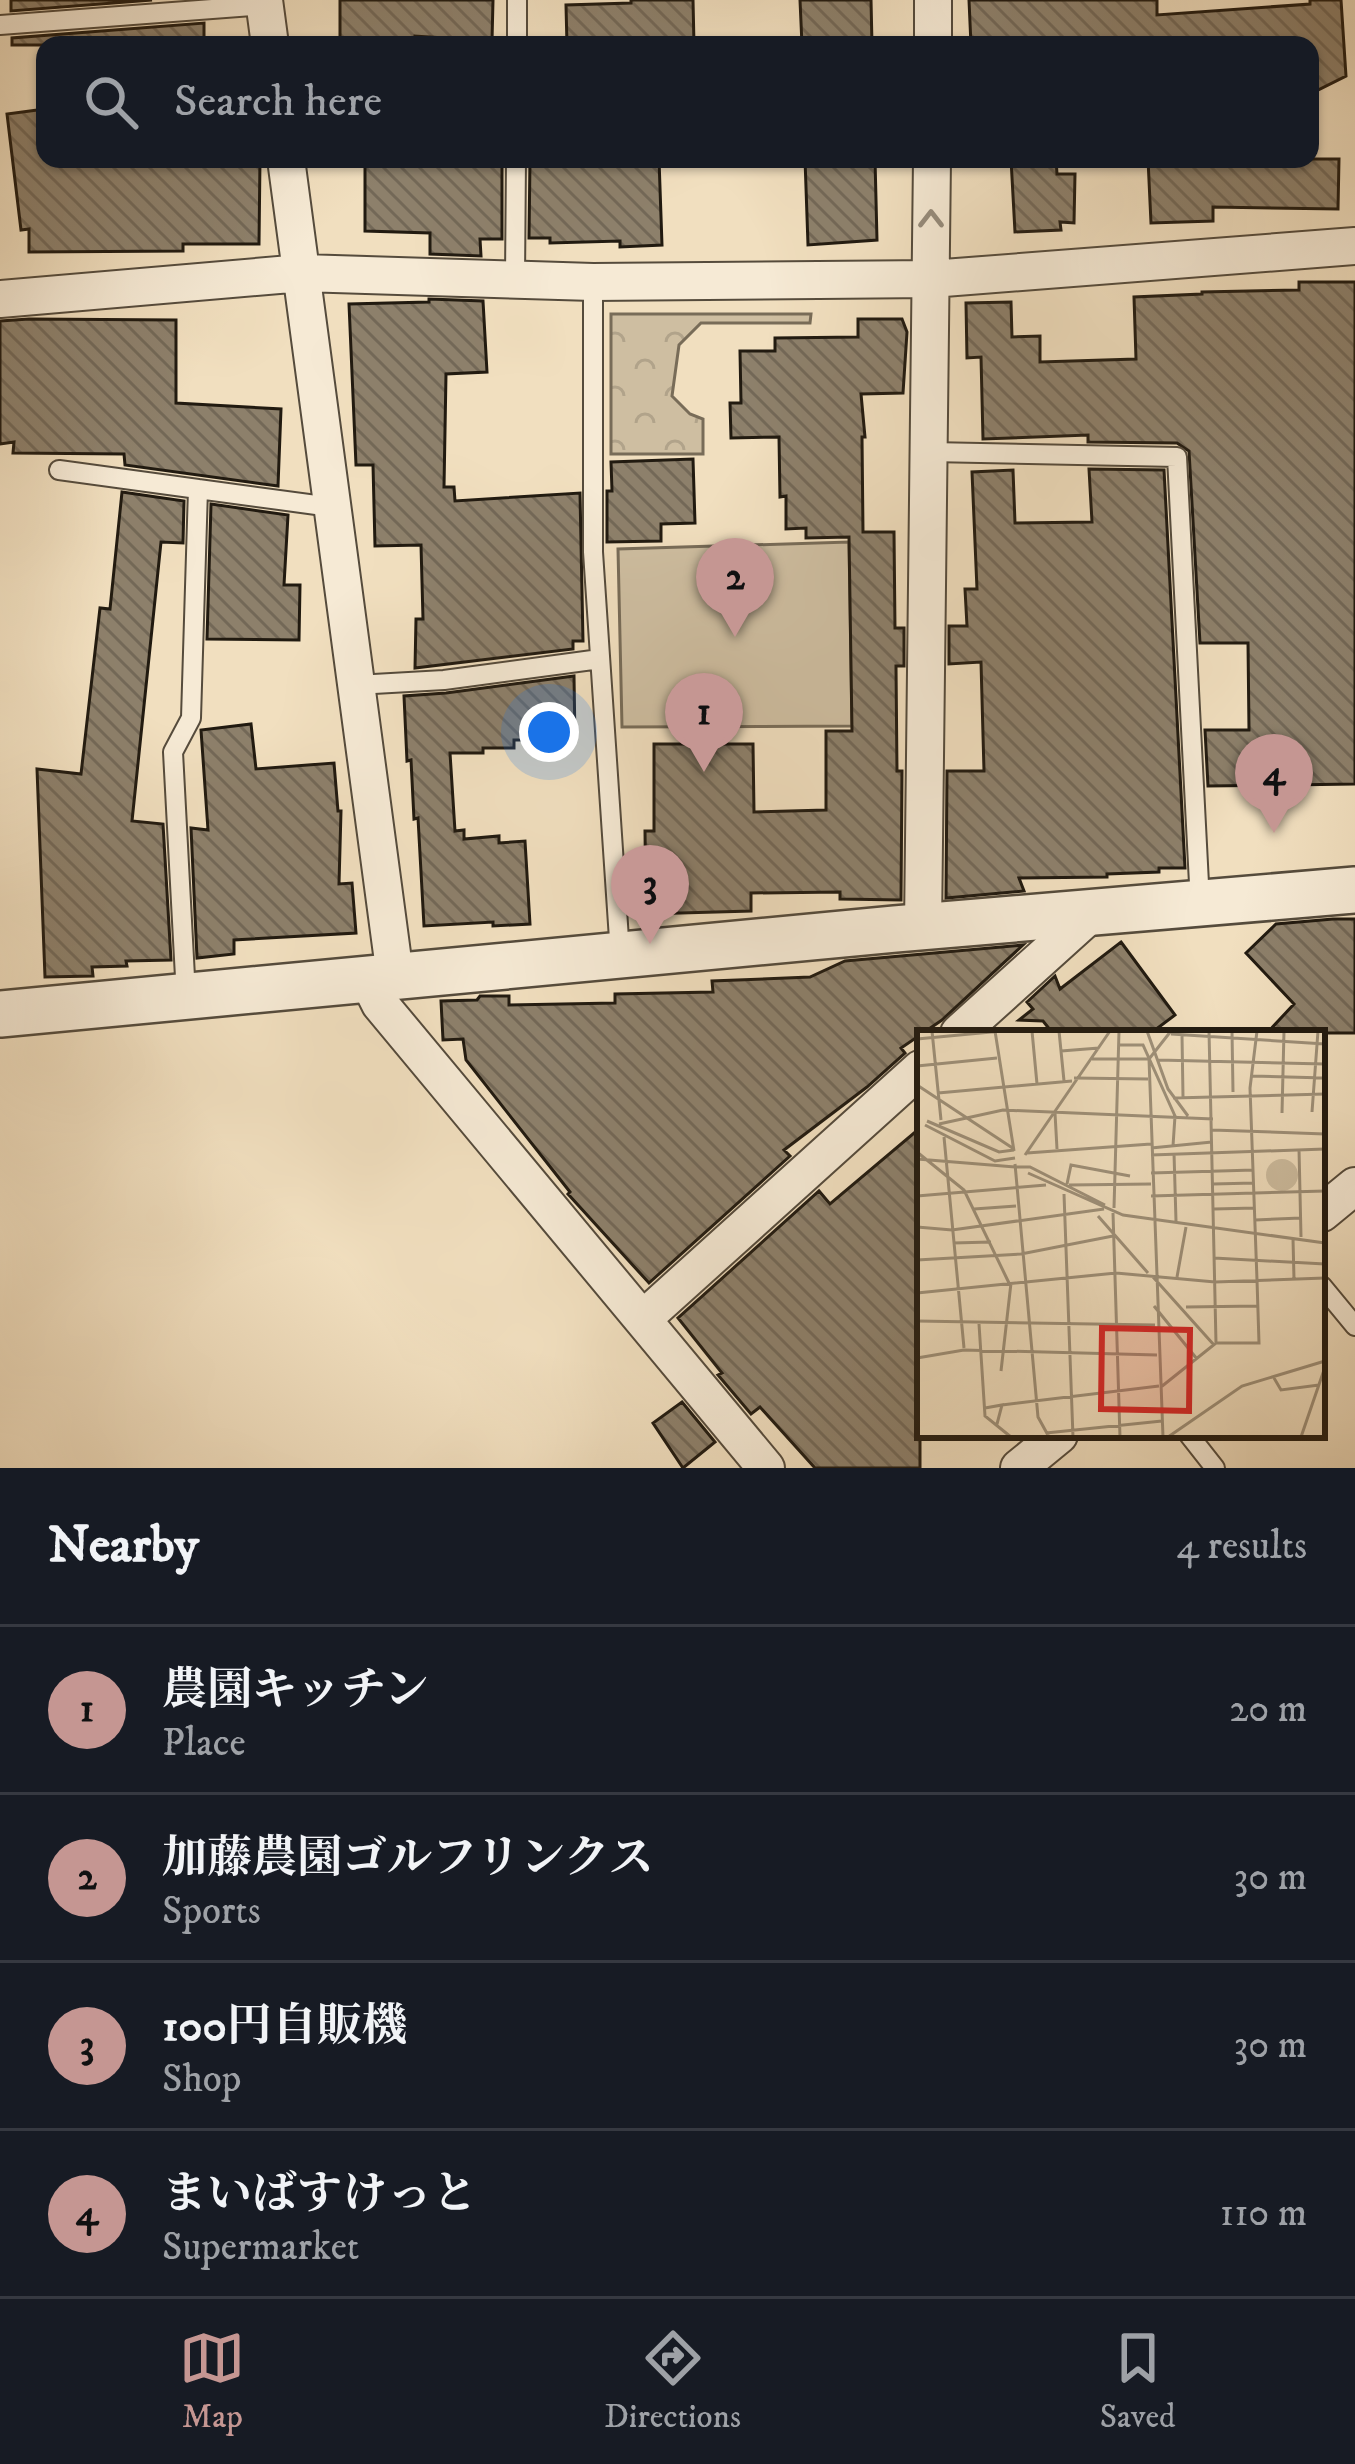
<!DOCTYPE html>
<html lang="en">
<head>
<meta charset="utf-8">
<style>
	body { margin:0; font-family:"IM FELL DW Pica","Noto Serif JP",serif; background:#242831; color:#f1f3f6 }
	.you { position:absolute; left:549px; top:732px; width:42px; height:42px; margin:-30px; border:9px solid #fff; border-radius:50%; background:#1a73e8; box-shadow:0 0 0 18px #1a73e833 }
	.badge { display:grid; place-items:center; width:78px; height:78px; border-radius:50%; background:#c59692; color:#111; font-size:39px; font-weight:700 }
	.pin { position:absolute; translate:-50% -99px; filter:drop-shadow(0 3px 6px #0008) }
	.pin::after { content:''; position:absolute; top:63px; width:42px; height:36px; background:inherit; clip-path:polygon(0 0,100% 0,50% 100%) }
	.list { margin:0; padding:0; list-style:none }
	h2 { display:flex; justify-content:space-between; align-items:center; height:156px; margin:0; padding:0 48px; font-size:51px }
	h2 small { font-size:39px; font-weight:400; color:#9ea1a6 }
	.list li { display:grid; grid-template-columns:78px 1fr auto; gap:36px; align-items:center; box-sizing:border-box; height:168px; padding:0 48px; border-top:3px solid #363941 }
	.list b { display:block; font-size:45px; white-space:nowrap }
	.list p { margin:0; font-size:39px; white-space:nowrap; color:#9ea1a6 }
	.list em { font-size:39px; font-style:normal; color:#9ea1a6 }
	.icon { flex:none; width:66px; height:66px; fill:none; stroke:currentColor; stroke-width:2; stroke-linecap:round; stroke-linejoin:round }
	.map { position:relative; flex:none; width:1355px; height:1468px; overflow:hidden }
	.search { position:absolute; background:#171b24; box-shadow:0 3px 9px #0004; left:36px; right:36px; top:36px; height:132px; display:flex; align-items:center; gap:30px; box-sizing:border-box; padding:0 42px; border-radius:24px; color:#9ea1a6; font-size:45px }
	.sheet { height:828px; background:#171b24 }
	nav { display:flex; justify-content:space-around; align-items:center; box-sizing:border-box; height:168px; border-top:3px solid #363941; background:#171b24; font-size:33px; color:#9ea1a6 }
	nav a { display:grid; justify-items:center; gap:6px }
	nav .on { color:#c59692 }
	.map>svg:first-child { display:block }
	.forest { fill:url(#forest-crowns); stroke:#786c58; stroke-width:3 }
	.pitch { fill:#cebea1; stroke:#786c58; stroke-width:3 }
	.building { fill:url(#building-back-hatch); stroke:#211a10; stroke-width:3 }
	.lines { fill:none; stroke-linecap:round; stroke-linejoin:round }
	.service-casing { stroke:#554b3c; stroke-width:22 }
	.minor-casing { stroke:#554b3c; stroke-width:40 }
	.tertiary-casing { stroke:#554b3c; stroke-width:50 }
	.service { stroke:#f6ead5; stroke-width:18 }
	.minor { stroke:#f6ead5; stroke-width:36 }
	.tertiary { stroke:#f6ead5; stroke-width:45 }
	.oneway { stroke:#968c7c }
	.inset-road { fill:none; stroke:#9e9079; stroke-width:3 }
	.view { fill:#d62828; fill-opacity:0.15; stroke:#d62828; stroke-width:6 }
	.inset-edge { fill:none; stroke:#211a10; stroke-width:6 }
</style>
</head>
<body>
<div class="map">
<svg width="1355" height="1468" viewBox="0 0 1355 1468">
	<defs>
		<pattern id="forest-crowns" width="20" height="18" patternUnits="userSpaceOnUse" patternTransform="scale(3)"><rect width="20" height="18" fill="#cebea1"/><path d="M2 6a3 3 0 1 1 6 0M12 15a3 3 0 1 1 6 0" fill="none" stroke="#b1a38a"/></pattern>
		<pattern id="building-back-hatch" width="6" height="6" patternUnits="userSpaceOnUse" patternTransform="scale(3)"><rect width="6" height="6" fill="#8d806b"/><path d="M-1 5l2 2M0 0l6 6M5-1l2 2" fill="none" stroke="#736857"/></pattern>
	</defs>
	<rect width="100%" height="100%" fill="#f1dfbf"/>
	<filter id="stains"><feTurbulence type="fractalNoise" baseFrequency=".00167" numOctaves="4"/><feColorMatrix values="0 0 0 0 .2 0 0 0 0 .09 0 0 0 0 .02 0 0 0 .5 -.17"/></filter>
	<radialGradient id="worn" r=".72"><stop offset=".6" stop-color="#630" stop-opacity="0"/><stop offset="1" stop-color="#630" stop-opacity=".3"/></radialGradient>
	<path class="forest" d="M611,314H811L810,323H701L679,345L672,396L690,414L703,419V454H611Z"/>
	<path class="pitch" d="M849,542L852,726L622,727L618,549Z"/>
	<path class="building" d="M11,0H152L11,11Z
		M340,0H493L492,41L415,36V45H340Z
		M631,0H693L694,45H567L566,5L631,3Z
		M800,0H871L872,45H802Z
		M969,0H1157V15L1310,4V0H1341L1346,76L1310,94V45H1085V41L971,45Z
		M204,23V45H12V38Z
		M45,109V159H260L259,244H183V251L29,252V229L21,230L7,114Z
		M365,159H502V239H480L481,256L430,254V233L365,231Z
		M530,159H659L662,245L620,247V241L550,243V238H529Z
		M805,159H875L877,240L808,245Z
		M1011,159H1056L1057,174H1075L1074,223L1060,222L1061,230L1015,232Z
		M1148,159H1339L1338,209L1213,207V221L1151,223Z
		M1299,282H1355V784L1208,786L1205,730H1249L1248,643H1200L1189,451L1177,443L1088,442V435L983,439L981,357L967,358L966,303L1011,302L1012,337L1040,336V362L1136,359L1134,297L1202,294V292L1299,290Z
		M429,299L483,301L487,372L446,374L444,487H454L455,501L580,493L583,641H573V649L415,668L416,619H423L421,545L375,546L373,465H356L349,304L429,302Z
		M29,319L176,320V403L281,409L278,486L125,465L124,454L13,453L14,442L0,444V321Z
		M858,319H902L907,332L903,393L861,394L865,437H862L863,532H894L895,628H904V666H896L897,771H902L901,900L840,899V892L751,893V911L646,914L645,831H654V744H753L754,812L826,810V731H852L849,537L806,538V528L786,529V496L780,497L779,437L731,438L730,403H741L740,351H775V338L858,337Z
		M693,459L695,523L661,524V541L607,542V491H612L611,462Z
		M1089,469L1164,470L1185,868H1159V872L1107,874V877L1019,878L1024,891L946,898L947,771H984L981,662L949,664V626H967L965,589H977L972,472L1013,470L1015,523L1092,522Z
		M122,492L184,501L183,543L161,542L132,821L163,824L171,960L126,961L127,966L92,967L93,976L45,977L37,769L81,774L100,608L110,609Z
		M211,504L288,515L284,585H300L299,640L207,639Z
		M574,676L575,740H514V748H483V753H450L455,831L464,830V839L499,836V843L525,841L530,924L493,926V922L424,926L418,818L414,819L411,760L407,761L404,696L446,693Z
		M251,724L256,769L334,763L338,811H341L339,884L352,883L356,933L234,940V954L197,958L191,828L208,830L201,730Z
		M1333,919H1355V1033H1267L1294,1004L1246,953L1276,924Z
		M1121,942L1175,1015L1151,1033H1048L1051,1031L1043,1021L1019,1020L1033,1009L1027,1002L1055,976L1060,989Z
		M1023,945L942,1020L901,1048L905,1053L867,1087L784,1150L790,1156L649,1283L568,1194L570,1192L466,1060L463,1039L443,1040L441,1001L477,1000L480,996H509V1005L615,1003V994L713,992L712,981L810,977L845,961Z
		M920,1128V1468H815L760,1407L751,1414L718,1375L722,1373L678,1318L819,1191L830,1204Z
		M682,1402L715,1442L683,1468L653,1423Z"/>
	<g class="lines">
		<g class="service-casing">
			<path id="service" d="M0,25L265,5
				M517,45V0
				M515,278L516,159
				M593,282V552L620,954
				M930,452L1177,457L1200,903
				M59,470L198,489
				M356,685L444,680L600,659
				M186,996L173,752L191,718L198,489L331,507
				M1322,1286L1355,1326
				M1189,1435L1215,1468"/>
		</g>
		<g class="minor-casing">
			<path id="minor" d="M264,0L270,45
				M933,45V0
				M286,159L395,976
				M0,299L302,273L593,282L931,279L1355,246
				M923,927L932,159
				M367,978L380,1004L766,1468
				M959,1033L1092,913
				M1322,1213L1355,1186
				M644,1318L920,1069
				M1019,1468L1059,1435"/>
		</g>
		<g class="tertiary-casing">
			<path id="tertiary" d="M0,1014L895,929L1355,890"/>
		</g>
		<use href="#service" class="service"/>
		<use href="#minor" class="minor"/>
		<use href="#tertiary" class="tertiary"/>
	</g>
	<defs><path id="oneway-chevron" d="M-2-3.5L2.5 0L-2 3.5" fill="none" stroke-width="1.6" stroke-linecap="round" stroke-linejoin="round" transform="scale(3)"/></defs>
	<use class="oneway" href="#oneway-chevron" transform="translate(931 219) rotate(-90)"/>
	<g transform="translate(917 1030)">
		<rect width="408" height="408" fill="#f1dfbf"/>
		<path d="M349 145a16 16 0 1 1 32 0a16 16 0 1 1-32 0Z" fill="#cebea1"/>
		<path class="inset-road" d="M15,1L24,90M78,1L97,121M115,1L120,54M142,1L147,51M230,1L251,59L271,86M292,1L299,313M315,1L316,62M254,4L408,14M265,5L266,67M0,9L85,1M201,15H226L258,86L256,116M144,21L182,18M175,29H232M241,30L408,34M0,36L80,28M335,46L408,48M157,48L231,49M0,55L97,119M21,63L155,51M256,68L408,64M395,82L401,1M138,83L140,119M365,83L367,1M10,91L82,122L97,120M22,94L86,80L296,89M8,95L78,131L98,128M295,100L408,104M27,107L47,318M234,118L295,112M382,119L384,207M0,122L47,160L92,253M110,123L234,114M257,123L259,191M108,125L193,1M234,125L408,119M0,129L98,137M98,134L121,387L132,407M98,137H113L188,175M111,143L206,185L408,213M234,143L337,140M150,154L154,135L213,146M296,154L337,153M152,155L234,154M147,164L156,407M0,166L129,155M234,166L408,161M197,178L202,1M57,179L99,176M297,179L338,178M196,183L203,407M181,186L231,243M338,190L384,188M0,197L35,200L187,179M376,209L377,249M36,213L74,212M297,228L408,234M0,230L104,224L196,206M236,247L297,315M260,247L269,197M340,250L333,58L340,1M0,263L199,243L298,252L408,248M237,276L280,329M269,277L341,276M0,291L238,295M62,294L68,386L94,407M0,328L47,320L240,325M84,341L94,253M357,348L364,360L402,355M244,357L299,313H342L340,250M85,375L242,356M68,378L85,375L80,394M129,403L245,391M246,407L232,29L254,1M251,407L325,356L408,331M384,407L408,337"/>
		<path class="view" d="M185,298L273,300L272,381L184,379Z"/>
		<rect width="408" height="408" class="inset-edge"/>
	</g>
	<rect width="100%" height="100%" filter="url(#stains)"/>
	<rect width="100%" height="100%" fill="url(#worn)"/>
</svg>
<div class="you"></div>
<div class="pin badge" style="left:704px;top:772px">1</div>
<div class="pin badge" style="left:735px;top:637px">2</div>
<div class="pin badge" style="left:650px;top:944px">3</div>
<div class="pin badge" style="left:1274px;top:833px">4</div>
<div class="search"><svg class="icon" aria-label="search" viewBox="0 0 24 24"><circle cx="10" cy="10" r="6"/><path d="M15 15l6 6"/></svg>Search here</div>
</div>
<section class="sheet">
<h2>Nearby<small>4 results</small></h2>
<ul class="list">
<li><span class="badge">1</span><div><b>農園キッチン</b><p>Place</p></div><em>20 m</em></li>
<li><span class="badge">2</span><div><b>加藤農園ゴルフリンクス</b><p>Sports</p></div><em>30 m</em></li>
<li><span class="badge">3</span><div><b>100円自販機</b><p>Shop</p></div><em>30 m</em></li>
<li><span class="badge">4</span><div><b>まいばすけっと</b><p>Supermarket</p></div><em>110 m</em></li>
</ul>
</section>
<nav>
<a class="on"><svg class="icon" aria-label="map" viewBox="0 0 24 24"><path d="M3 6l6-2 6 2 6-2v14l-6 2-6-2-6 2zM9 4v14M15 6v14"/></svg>Map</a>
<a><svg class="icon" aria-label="directions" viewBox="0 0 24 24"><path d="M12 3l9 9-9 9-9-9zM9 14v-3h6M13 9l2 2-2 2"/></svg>Directions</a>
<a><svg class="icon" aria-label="saved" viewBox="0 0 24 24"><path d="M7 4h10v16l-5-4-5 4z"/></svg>Saved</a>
</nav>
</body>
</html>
